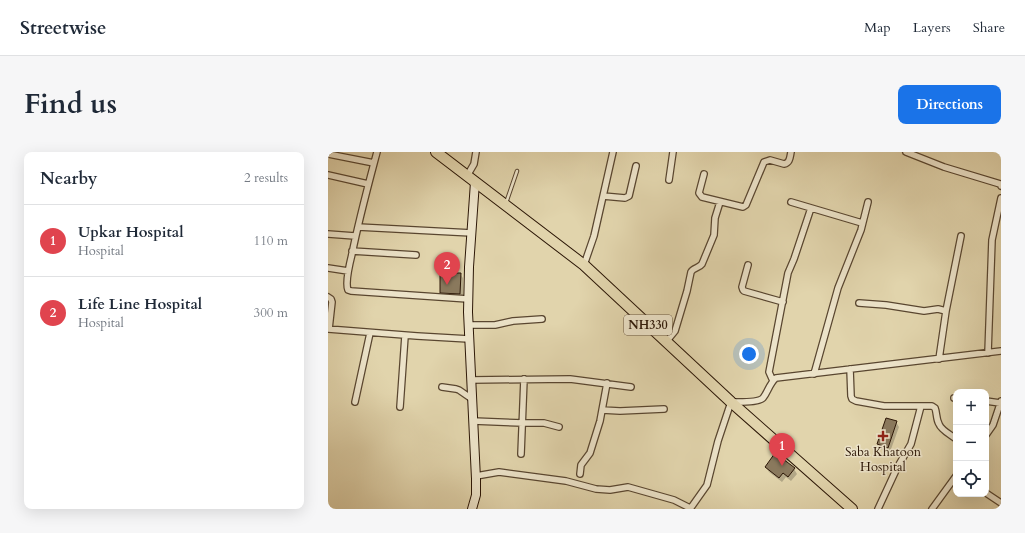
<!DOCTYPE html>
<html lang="en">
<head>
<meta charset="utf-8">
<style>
	body { margin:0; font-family:Cardo,serif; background:#f6f6f7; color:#1f2937 }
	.controls { position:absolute; right:12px; bottom:12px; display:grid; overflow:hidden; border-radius:8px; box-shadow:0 4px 16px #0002 }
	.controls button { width:36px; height:36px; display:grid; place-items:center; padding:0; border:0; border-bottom:1px solid #e0e1e3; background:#fff; color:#1f2937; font:20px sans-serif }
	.you { position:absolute; left:421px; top:202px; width:14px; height:14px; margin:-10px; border:3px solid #fff; border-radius:50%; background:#1a73e8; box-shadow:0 0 0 6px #1a73e833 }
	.badge { display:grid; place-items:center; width:26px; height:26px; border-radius:50%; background:#1a73e8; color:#fff; font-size:13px; font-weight:700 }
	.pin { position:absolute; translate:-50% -33px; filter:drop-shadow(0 1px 2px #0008) }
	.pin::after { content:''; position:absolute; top:21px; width:14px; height:12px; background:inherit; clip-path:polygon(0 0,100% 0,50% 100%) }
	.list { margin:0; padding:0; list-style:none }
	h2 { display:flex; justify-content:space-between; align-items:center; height:52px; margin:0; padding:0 16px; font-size:17px }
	h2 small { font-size:13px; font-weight:400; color:#747a83 }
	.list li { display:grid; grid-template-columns:26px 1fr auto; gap:12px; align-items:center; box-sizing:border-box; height:72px; padding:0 16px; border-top:1px solid #e0e1e3 }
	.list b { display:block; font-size:15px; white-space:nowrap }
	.list p { margin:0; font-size:13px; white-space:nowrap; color:#747a83 }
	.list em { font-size:13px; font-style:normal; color:#747a83 }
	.icon { flex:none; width:22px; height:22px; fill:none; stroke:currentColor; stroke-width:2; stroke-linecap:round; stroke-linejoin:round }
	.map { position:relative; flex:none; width:673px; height:357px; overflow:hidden; border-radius:8px }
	header { display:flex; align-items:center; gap:24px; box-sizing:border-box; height:56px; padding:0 20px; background:#fff; border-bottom:1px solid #e0e1e3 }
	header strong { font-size:19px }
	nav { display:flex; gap:22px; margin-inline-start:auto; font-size:14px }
	.intro { display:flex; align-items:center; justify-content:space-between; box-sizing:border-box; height:96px; padding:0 24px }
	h1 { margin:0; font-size:28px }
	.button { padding:10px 18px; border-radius:8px; background:#1a73e8; color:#fff; font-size:14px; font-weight:700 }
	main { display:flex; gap:24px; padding:0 24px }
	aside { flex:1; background:#fff; border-radius:8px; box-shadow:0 4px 16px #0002 }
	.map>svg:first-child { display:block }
	.shadow { fill:#0003 }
	.building { fill:#8a795d; stroke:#2c1707 }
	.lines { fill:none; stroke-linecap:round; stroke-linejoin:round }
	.lane-casing { stroke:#594630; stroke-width:4.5 }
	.street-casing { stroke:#594630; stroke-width:8 }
	.secondary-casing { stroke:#2c1707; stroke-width:10 }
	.highway-casing { stroke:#2c1707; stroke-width:12 }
	.lane { stroke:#ece3c9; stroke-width:2.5 }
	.street { stroke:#ece3c9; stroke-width:5.5 }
	.secondary { stroke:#ece3c9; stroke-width:8 }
	.highway { stroke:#e1d4ac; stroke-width:10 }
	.poi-dot { fill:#8f2418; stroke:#ece3c9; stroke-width:1.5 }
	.labels { text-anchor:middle; stroke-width:3; stroke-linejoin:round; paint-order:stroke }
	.shield { fill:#ece3c9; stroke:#665441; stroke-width:1 }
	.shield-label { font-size:12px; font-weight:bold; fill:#2c1707 }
	.poi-label { font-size:13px; fill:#2c1707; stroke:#ece3c9 }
</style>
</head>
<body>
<header>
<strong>Streetwise</strong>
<nav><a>Map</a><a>Layers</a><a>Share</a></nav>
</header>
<div class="intro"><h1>Find us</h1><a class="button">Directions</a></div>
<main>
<aside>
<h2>Nearby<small>2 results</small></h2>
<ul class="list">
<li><span class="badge" style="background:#e0444e">1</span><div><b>Upkar Hospital</b><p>Hospital</p></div><em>110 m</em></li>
<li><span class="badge" style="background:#e0444e">2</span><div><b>Life Line Hospital</b><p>Hospital</p></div><em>300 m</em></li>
</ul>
</aside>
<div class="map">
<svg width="673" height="357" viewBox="0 0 673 357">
	<rect width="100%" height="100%" fill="#e1d4ac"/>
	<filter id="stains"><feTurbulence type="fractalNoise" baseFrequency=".005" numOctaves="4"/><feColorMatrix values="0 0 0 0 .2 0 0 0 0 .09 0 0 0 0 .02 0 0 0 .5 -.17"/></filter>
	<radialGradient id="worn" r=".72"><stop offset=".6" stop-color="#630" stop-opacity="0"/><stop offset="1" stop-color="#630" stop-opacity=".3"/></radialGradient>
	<path class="shadow" d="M132,122L135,126V147L116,145L113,141Z
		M568,270L571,275L562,300L553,297L550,292Z
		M448,303L466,317L469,322L463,329L458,325L454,330L441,320L438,315Z"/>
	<path class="building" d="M112,121H133L132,142L112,141Z
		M558,266L569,269L560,296L549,292Z
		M447,301L467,316L460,325L455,321L451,326L437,315Z"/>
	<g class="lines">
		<g class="lane-casing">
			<path id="lane" d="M178,51L189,19"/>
		</g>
		<g class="street-casing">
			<path id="street" d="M49,0C40,34 31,67 24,102C22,110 17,131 20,138L23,139L140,147
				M578,0L616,15L672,32L673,34
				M0,2L46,11
				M376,22L371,41L374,45L415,55L418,53L436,10L442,8L456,12C462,11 462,5 463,0
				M0,23L40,32
				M139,24L146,12L148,0
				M341,28L345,0
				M275,44L297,46L301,44L308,14
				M463,50L534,71
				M30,75L144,81
				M0,82L27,84
				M24,99L88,103
				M256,113L266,84L285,0
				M420,113L414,135L415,138L416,139L455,150
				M0,116L20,119
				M0,145L3,147L4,150L1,177
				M531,151L558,153L596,159L610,157L618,159
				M140,173H167L185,169L214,167
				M0,177L89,184L141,187
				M338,190L347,179L359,139L363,120C365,116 371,116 374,112L386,83L387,66L392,50
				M660,201L664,88L673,46
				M611,207L618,159L633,84
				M522,217L523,244L524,247L528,249L556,254H604L607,256C609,261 608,267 611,272C613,278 623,283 628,287
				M486,222L510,136L533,78L540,50
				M143,228L242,227L303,235
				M445,229L441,220L460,121L466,107L483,56
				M114,235L128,237L131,238L144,247
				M626,246H628
				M658,249L672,251
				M27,250L42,181
				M72,255L77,184
				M274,258L292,259L336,257
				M145,269L195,271H216L231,275
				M658,283L665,273L673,249
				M193,302L196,227
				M252,322L253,313L262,301L272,269L279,231
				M148,324L171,320L238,329L268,337L282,338L300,335L346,348L362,356
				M658,341L673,351
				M362,357L379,333L390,289L403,250C410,250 430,251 435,246C440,240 441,232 448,226L673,199
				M550,357L569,316L583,292L593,254
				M604,357L628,324"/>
		</g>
		<g class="secondary-casing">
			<path id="secondary" d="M144,357L148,343V327L140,160L141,115L147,30"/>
		</g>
		<g class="highway-casing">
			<path id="highway" d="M108,0L256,113L403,250L524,357"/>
		</g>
		<use href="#lane" class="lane"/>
		<use href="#street" class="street"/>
		<use href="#secondary" class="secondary"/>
		<use href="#highway" class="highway"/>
	</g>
	<path class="poi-dot" d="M553 278h4v4h4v4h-4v4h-4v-4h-4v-4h4z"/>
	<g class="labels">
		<rect class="shield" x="296" y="163" width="48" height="20" rx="3"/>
		<g class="shield-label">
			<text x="320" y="177">NH330</text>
		</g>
		<g class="poi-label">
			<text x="555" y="304">Saba Khatoon<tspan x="555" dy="15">Hospital</tspan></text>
		</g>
	</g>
	<rect width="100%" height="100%" filter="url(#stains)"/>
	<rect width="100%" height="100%" fill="url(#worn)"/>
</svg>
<div class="controls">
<button>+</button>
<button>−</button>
<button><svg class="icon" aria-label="locate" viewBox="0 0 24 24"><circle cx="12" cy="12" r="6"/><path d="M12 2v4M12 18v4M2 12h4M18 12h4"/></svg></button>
</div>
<div class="you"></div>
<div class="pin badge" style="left:454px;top:314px;background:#e0444e">1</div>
<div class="pin badge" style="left:119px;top:133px;background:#e0444e">2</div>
</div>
</main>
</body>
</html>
